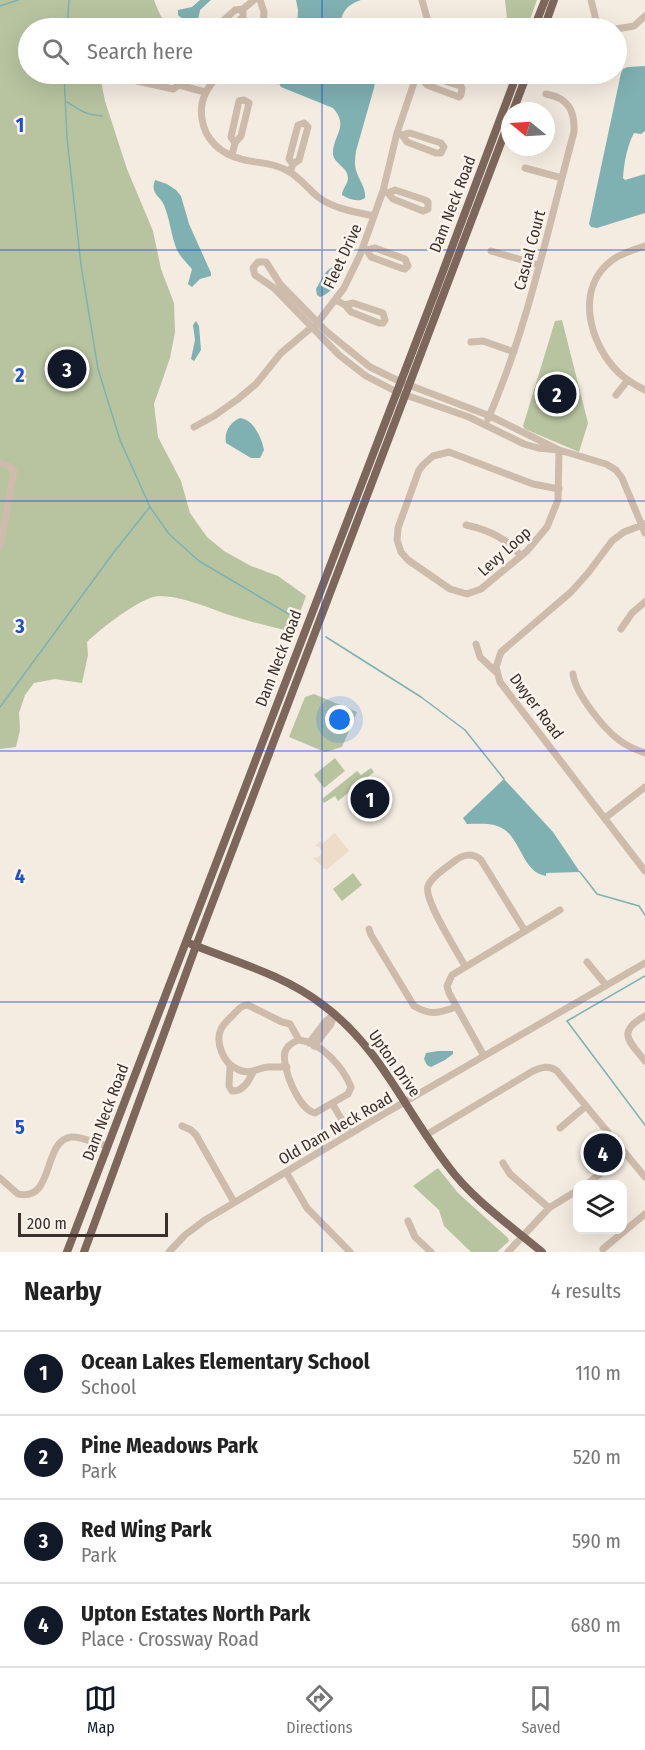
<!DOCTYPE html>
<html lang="en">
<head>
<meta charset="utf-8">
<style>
	body { margin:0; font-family:"Fira Sans Condensed",sans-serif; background:#f2f2f2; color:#222 }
	.controls { position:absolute; right:18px; bottom:18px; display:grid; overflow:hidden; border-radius:12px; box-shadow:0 6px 24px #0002 }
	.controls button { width:54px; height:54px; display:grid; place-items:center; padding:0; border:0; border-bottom:2px solid #e0e0e0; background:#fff; color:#222; font:30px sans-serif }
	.compass { position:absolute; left:501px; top:102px; width:54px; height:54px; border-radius:50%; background:#fff; box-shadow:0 6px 24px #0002; rotate:288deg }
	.scale { position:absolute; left:18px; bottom:15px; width:150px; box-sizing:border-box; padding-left:6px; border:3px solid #3b302b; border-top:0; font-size:16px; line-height:21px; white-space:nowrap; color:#3b302b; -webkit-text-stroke:4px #fbf5ee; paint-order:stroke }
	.you { position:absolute; left:340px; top:720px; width:21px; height:21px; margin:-15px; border:4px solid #fff; border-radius:50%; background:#1a73e8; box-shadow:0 0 0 9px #1a73e833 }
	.badge { display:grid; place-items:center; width:39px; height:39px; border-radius:50%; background:#111827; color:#fff; font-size:20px; font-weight:700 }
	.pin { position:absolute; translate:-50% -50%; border:3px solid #fff; box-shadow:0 2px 6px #0006 }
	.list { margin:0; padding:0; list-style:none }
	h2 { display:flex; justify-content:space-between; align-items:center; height:78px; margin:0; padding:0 24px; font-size:26px }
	h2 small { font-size:20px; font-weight:400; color:#767676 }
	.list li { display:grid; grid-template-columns:39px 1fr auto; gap:18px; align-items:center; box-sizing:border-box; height:84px; padding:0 24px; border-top:2px solid #e0e0e0 }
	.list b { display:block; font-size:22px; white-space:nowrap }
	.list p { margin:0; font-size:20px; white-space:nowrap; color:#767676 }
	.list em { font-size:20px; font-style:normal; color:#767676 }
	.icon { flex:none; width:33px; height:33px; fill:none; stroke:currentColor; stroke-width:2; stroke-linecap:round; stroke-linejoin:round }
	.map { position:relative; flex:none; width:645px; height:1252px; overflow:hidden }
	.search { position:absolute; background:#fff; box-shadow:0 6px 24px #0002; left:18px; right:18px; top:18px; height:66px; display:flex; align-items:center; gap:15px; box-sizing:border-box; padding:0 21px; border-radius:33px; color:#767676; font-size:22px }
	.sheet { height:414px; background:#fff }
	nav { display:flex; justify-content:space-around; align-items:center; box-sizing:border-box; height:84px; border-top:2px solid #e0e0e0; background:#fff; font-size:16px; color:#767676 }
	nav a { display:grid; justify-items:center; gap:3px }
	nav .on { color:#111827 }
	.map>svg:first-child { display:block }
	.green { fill:#b8c4a0 }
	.plaza { fill:#ecdcc8 }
	.water { fill:#7fb0b2 }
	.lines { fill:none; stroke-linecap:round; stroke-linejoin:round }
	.stream { stroke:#7fb0b2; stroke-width:1.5 }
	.minor { stroke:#cdbbac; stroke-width:7 }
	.major { stroke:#7d675c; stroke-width:8 }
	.grid { fill:none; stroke:#1d4ed8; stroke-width:1.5; stroke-opacity:0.55 }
	.labels { text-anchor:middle; stroke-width:5; stroke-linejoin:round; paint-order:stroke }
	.street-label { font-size:16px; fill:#3b302b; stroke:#fbf5ee }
	.grid-label { font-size:20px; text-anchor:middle; font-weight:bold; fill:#1d4ed8; stroke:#fbf5ee; stroke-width:5; stroke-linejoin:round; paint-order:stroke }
</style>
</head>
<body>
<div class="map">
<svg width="645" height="1252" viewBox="0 0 645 1252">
	<rect width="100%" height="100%" fill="#f4ebe1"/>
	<path class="green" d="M0,0H154C158,10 162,21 170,28H28V74H104L101,81L105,101L127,169L153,231L161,269L174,303L175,332L170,358L154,404L158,437L181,481L190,513L207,537L224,551L251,566L278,576L306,596L293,632C270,627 248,621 226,614C208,607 179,596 160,596C143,595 99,630 87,642L88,655L82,683L55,679L34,683L25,695L19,713L20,730L16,747L0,749Z
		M505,0H537L527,28H508Z
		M562,320L588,423L579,452L525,429L523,426L555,321Z
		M314,694L357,712L342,747L325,752L289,737L305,697Z
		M335,758L345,771L324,788L314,775Z
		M371,768L374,772L338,801L335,796L324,803L322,799L357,771L361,775Z
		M353,873L362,885L342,901L333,889Z
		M438,1168L458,1193L508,1238L509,1241L497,1252H471L444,1226L439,1210L413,1186Z"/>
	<path class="plaza" d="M335,833L349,851L326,870L313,858L318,857L323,853L319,847L315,846L320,841L322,844Z"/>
	<path class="water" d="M200,0H211L200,10L198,20L196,22L188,24L178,15V10L192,7Z
		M296,0H361C346,5 341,13 340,28H297L298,10Z
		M645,66V131L641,134L634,133C627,146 624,163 623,178L625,180L645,174V213L597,228L591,227L589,224L621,73L623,69L628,67Z
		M279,74H376L374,88L356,151C355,158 354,166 357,173C360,182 366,188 365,198C358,203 349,199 342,195C342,189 348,184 348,178C348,167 334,164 333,154C332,136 350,127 333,108L281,87L277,80Z
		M155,180L167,184L176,190L181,196L189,224L211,273V276L200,279L192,287L188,284L192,269C187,263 181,258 177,250C171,236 170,219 164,205C160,195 150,195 155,180Z
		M336,266H340L342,270C338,282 332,293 320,297L317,295L316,289C322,280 324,269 336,266Z
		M196,321L199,326L201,350L194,361L191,359L195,340L193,325Z
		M240,418C253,419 262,438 264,450L260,458H251L226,443C224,432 230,422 240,418Z
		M504,779L553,832L580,872L546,873V876C524,873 521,842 505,830C494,822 480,824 467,824L463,818Z
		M438,1051H453V1054L445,1060L431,1067L427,1065L424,1059L426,1053Z"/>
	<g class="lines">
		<path class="stream" d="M0,6L18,0
			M67,28L69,0
			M64,74L67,138L81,265L98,369L120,440L150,507L169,534L199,561L297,619
			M67,102C81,111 84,114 102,116
			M326,637L421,697L465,730L504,779
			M0,707L114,552L149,508
			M580,872L597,894L639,906L645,915
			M645,976L567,1021L645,1125"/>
		<path class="minor" d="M260,0L264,12L263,28
			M422,0L427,18V28
			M591,0L598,28
			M215,28L235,10L243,9L254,0
			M230,28L243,17V9
			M367,28L369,25L372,24H411L418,28
			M616,29L634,26L645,16
			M136,74L135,79L137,81L173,89L179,85
			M146,74L176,80L179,85L205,92
			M220,74C207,87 199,100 202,119C205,140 221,154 241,159C258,164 268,161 286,170C299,176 307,188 318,197C334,209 355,212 374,216
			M415,77L421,78L429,76L460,86L462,88L461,95L459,97L427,85L421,78
			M397,133L402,135L407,142L436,153H441L444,147L441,143L410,133L402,135
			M232,155L235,143L241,136L249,103L244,100L239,101L231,137L235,143
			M525,168L562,178
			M290,172L293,164L299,160L308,127L304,123L298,125L289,159L293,164
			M383,191L388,193L395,190L425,200L428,202V209L423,211L393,199L388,193
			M645,246C633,250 621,253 611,261C575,289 589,343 618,372C626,380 635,385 645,390
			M363,248L367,250L375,248L405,259L408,266L405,269L401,268L371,257L367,250
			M491,251L539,265
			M336,300L345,305L351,312L379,323H383L385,320L383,313L353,303L345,305
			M471,342L483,341L514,352
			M616,395L628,380
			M488,419C528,327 548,228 574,132C575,110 568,98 546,94
			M194,427L214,416L238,399L256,384L281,353L318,322L344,288L360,255L383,191L397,133L417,74
			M559,450L490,416L401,382L370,367L327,332L280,284L266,262H258L253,268L255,275L274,288L339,355L366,376L397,392L469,417L524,444L538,448L559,450L576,455L606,464L616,470L622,478L645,533
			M559,450L558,500L547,527L527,551L481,589L467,594L450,589L408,560L401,552L397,540L398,528L419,470L423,465L433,456L449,452L533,484L559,489
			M0,463L9,466L14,471L0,547
			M645,524L624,532L612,541L588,573L571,592L501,652L496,667L500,682L645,871
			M466,525C489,530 506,538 521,556
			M621,629L632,613L645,602
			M476,644L480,657L497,673
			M573,674C575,693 604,729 619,740C627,746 636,750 645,753
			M605,818L645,787
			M369,929L371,935L414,1006C431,1016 438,1013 456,1007
			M587,962L606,985
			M465,966C457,951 423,899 428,886C432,876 447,867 456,860C464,854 473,853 481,860L525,931
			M645,1016C616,1032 629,1041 645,1061
			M299,1040C321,1042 343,1067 351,1087L348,1094L315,1113C299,1110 281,1067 285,1052C287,1045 293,1042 299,1040Z
			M309,1043L326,1021L335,1014
			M314,1046L331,1024L334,1016
			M484,1056L449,993L447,986L452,975L560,910
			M230,1065L229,1086L232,1091C243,1092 249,1081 253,1072
			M287,1067C281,1067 274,1067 268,1067C255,1068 252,1076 237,1069C223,1063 215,1042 221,1029C224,1023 229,1019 233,1015C238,1010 241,1005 248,1005L282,1022L290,1024L299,1040
			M332,1103L350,1134
			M182,1126L191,1130L196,1135L234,1202
			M560,1128L586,1106
			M426,1135L533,1071C542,1067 549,1065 557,1071L645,1177
			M503,1163L510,1174L549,1208
			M286,1172L307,1208L350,1252
			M0,1178L18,1194C55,1202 42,1141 71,1137C80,1136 98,1144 108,1146
			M587,1184L626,1154
			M408,1221L415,1237L431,1252
			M603,1249L645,1214
			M169,1252L185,1235L205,1220L370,1122L645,963
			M508,1252L549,1208L578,1190"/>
		<path class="major" d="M534,28L545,0
			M544,28L554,0
			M513,111L527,74
			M191,944C236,962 284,975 323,1005C381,1048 405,1111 448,1166C472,1199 511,1226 542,1252
			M67,1252L436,290L517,74
			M84,1252L196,946L510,119"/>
	</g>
	<path class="grid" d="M322,0V28M322,74V1252M0,250H645M0,501H645M0,751H645M0,1002H645"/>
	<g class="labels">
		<g class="street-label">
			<text transform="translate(452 204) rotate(-69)" y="6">Dam Neck Road</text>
			<text transform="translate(529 250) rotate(-75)" y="6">Casual Court</text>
			<text transform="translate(342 256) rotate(-65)" y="6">Fleet Drive</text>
			<text transform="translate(504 551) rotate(-42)" y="6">Levy Loop</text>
			<text transform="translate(278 658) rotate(-69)" y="6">Dam Neck Road</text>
			<text transform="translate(537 706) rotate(53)" y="6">Dwyer Road</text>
			<text transform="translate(395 1063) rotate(55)" y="6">Upton Drive</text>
			<text transform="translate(105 1112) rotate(-69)" y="6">Dam Neck Road</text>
			<text transform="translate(335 1128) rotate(-30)" y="6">Old Dam Neck Road</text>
		</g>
	</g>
	<g class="grid-label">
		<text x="20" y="132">1</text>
		<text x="20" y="382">2</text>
		<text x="20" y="633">3</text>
		<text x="20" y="883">4</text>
		<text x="20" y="1134">5</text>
	</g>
</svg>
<div class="controls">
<button><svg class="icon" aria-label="layers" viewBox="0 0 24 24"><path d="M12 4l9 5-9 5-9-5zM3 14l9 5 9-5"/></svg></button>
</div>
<svg class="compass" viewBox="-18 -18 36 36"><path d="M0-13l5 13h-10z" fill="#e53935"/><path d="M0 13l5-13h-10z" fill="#767676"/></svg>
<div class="scale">200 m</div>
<div class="you"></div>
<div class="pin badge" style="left:370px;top:799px">1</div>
<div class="pin badge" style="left:557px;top:394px">2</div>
<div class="pin badge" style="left:67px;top:369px">3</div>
<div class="pin badge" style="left:603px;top:1153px">4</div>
<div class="search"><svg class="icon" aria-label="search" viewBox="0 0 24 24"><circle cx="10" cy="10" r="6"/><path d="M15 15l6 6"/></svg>Search here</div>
</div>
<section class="sheet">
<h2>Nearby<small>4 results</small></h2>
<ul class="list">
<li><span class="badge">1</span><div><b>Ocean Lakes Elementary School</b><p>School</p></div><em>110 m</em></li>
<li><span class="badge">2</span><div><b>Pine Meadows Park</b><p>Park</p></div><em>520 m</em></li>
<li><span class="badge">3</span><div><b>Red Wing Park</b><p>Park</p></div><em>590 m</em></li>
<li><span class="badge">4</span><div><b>Upton Estates North Park</b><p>Place · Crossway Road</p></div><em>680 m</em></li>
</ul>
</section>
<nav>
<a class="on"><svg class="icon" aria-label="map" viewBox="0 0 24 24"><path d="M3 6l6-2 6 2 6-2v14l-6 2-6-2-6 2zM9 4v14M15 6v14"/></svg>Map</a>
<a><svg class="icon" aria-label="directions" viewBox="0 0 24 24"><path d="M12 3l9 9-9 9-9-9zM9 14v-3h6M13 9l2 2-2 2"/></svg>Directions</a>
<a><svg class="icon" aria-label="saved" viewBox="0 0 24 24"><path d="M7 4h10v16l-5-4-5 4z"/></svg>Saved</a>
</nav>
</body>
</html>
